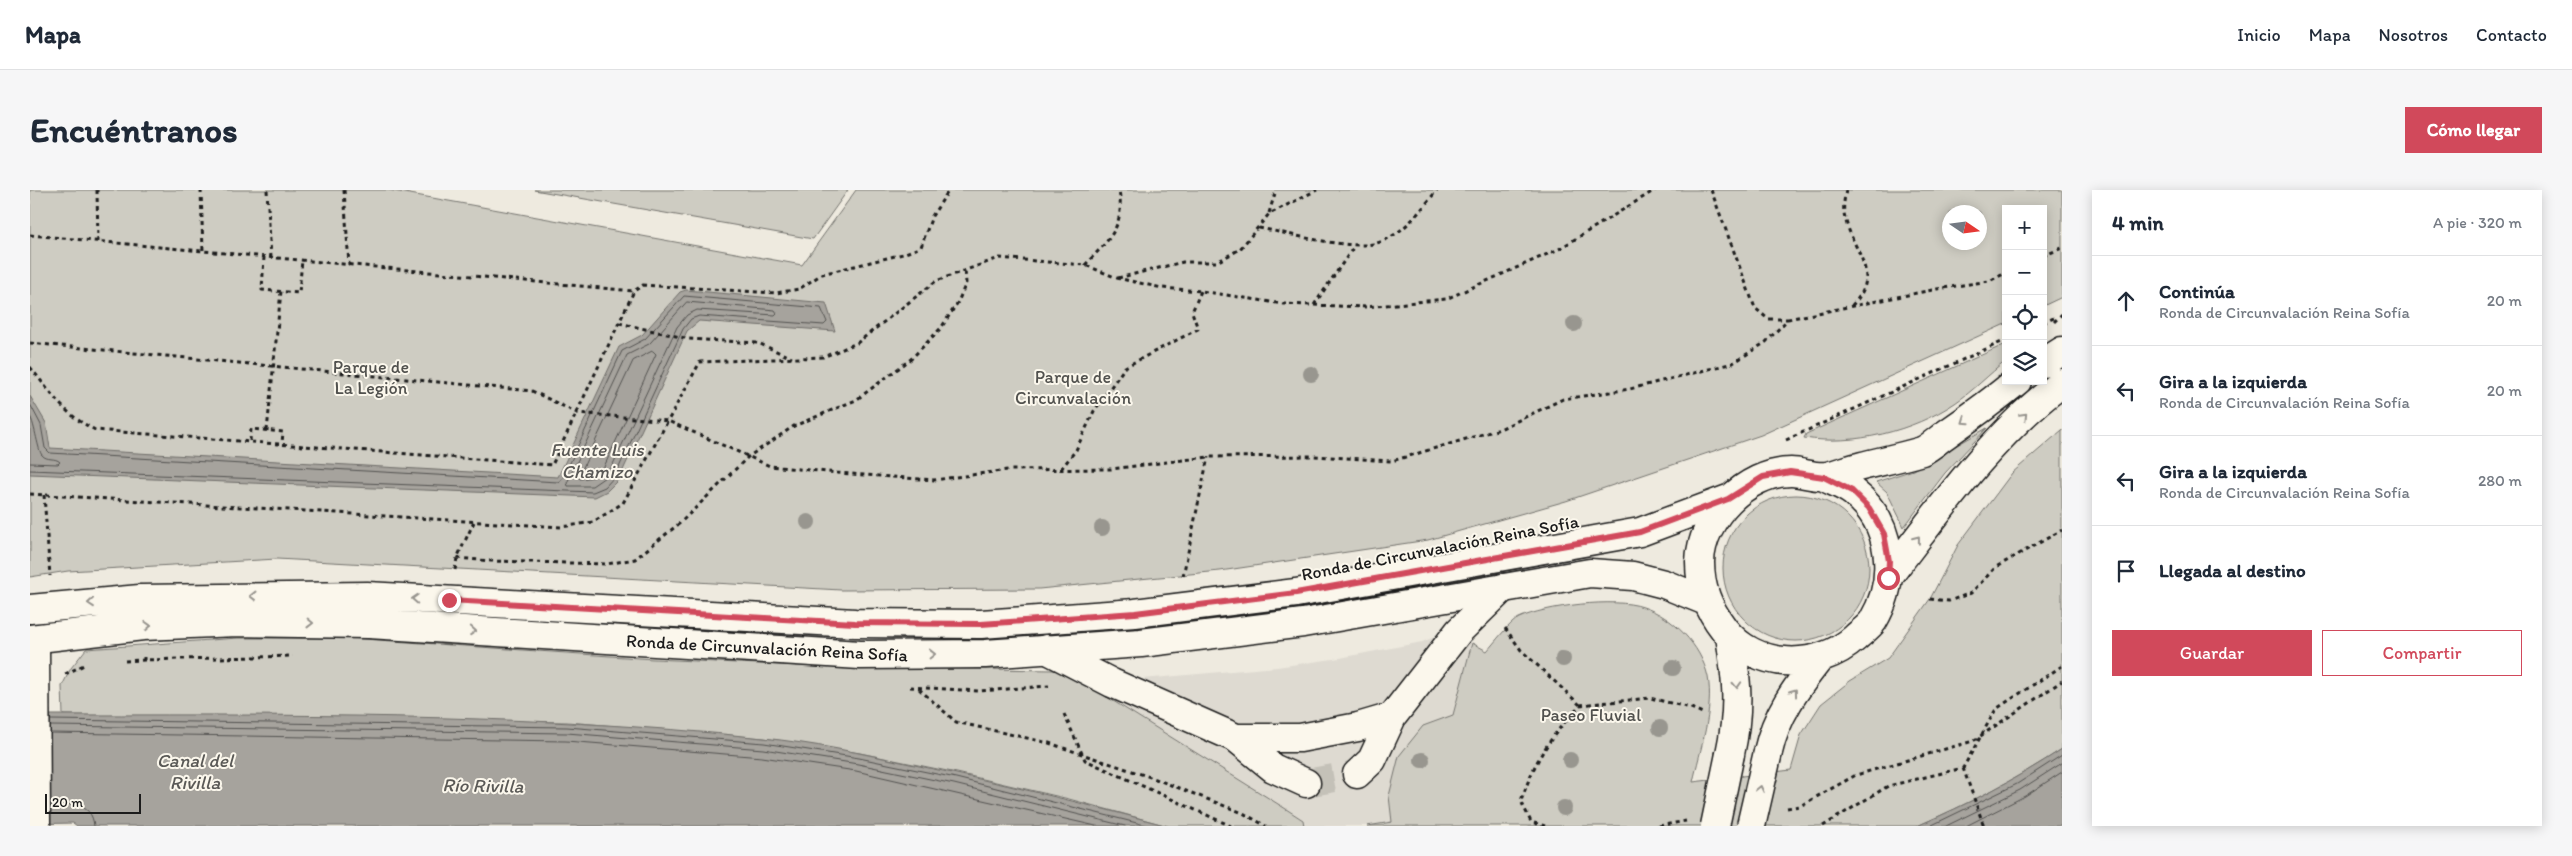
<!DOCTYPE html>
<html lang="es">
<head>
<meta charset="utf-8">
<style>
	body { margin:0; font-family:Itim,sans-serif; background:#f6f6f7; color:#1f2937 }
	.controls { position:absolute; right:15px; top:15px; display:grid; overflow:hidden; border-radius:0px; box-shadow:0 2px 12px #0003 }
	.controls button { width:45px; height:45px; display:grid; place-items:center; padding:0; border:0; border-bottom:1px solid #e0e1e3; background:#fff; color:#1f2937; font:25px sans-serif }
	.compass { position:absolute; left:1912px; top:15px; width:45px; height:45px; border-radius:50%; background:#fff; box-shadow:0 2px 12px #0003; rotate:103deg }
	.scale { position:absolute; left:15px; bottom:12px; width:96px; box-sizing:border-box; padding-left:5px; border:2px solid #1c1c1c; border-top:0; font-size:14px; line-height:18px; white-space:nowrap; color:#1c1c1c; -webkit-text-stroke:4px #fbf7ec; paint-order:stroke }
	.stop { position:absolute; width:15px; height:15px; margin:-11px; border:4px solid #d1495b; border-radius:50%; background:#fff }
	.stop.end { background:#d1495b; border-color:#fff; box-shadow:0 1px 5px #0008 }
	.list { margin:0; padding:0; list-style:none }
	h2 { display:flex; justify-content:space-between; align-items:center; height:65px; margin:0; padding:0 20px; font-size:21px }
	h2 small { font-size:16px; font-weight:400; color:#747a83 }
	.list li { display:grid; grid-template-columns:32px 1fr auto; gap:15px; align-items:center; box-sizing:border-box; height:90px; padding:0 20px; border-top:1px solid #e0e1e3 }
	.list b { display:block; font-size:19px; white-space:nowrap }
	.list p { margin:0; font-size:16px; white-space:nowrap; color:#747a83 }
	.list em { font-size:16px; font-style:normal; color:#747a83 }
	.actions { display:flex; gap:10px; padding:15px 20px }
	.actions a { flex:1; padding:11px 0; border:1px solid #d1495b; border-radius:0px; text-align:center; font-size:18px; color:#d1495b }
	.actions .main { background:#d1495b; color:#fff }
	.icon { flex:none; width:28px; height:28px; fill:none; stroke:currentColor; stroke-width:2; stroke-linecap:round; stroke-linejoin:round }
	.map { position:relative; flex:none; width:2032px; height:636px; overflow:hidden; border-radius:0px }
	header { display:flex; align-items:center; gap:30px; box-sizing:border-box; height:70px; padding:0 25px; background:#fff; border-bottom:1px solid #e0e1e3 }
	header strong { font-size:24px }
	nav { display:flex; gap:28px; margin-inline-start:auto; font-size:18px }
	.intro { display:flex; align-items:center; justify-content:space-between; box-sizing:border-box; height:120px; padding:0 30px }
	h1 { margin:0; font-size:35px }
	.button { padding:12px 22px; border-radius:0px; background:#d1495b; color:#fff; font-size:18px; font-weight:700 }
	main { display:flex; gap:30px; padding:0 30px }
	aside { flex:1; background:#fff; border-radius:0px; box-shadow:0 2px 12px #0003 }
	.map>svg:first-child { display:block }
	.built { fill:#dedad1 }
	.green { fill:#ceccc2; stroke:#75746f; fill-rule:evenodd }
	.water { fill:#a6a39d; stroke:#6f6d69 }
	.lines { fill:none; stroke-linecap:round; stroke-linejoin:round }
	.shore { stroke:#535250; stroke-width:1 }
	.minor-tunnel { stroke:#c4c1b8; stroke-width:28; stroke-dasharray:28 14; stroke-linecap:butt }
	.minor-casing { stroke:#1c1c1c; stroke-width:31 }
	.major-casing { stroke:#1c1c1c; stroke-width:31 }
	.path { stroke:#1c1c1c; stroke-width:3; stroke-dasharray:4 4; stroke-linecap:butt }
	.minor { stroke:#fbf7ec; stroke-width:28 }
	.major { stroke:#fbf7ec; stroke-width:28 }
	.major-bridge-casing { stroke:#1c1c1c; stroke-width:31; stroke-linecap:butt }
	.major-bridge { stroke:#fbf7ec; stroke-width:28 }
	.tree { fill:#98968f }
	.oneway { stroke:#97948e }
	.route { stroke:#d1495b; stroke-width:6 }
	.labels { text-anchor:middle; stroke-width:4; stroke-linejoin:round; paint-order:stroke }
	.park-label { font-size:18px; fill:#51514e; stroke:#fbf7ec }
	.street-label { font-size:18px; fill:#1c1c1c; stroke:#fbf7ec }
	.water-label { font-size:19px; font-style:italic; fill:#5a5956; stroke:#fbf7ec }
</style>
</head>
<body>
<header>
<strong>Mapa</strong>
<nav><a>Inicio</a><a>Mapa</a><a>Nosotros</a><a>Contacto</a></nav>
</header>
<div class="intro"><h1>Encuéntranos</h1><a class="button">Cómo llegar</a></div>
<main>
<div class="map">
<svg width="2032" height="636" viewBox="0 0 2032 636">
	<rect width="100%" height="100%" fill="#eeeadf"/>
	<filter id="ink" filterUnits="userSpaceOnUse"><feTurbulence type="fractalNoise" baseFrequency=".02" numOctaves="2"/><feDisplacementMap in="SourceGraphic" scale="10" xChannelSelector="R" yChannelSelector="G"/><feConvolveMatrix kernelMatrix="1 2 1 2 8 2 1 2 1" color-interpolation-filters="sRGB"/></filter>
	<g filter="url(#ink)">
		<path class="built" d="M1420,441L1442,453L1423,525L1393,536L1359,606L1362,632L1337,636H1274L1273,630L1056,494L1247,477L1310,468L1392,452Z"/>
		<path class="green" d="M0,0H358L772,75L826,0H2032V107L2013,116V19H1976V134L1973,135L1731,245L1536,311L1398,350L1190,381L1009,399L811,400L247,369L38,381L0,387ZM1920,22H1950V52H1920Z
			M504,0H818L783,49Z
			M1976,154V171C1959,184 1943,201 1925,213C1883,241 1824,256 1774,248L1776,244Z
			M1957,238L1915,283L1874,337L1857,302L1846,292L1883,280Z
			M2032,240V559C1985,590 1938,614 1887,636H1337L1362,632L1359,606L1369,566L1393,536L1423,525L1442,453L1457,461C1464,453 1480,432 1489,428C1515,416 1585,407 1613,417C1643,427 1671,455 1678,487C1684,520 1670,560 1663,592L1761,580L1771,545L1791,514L1820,491L1858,468L1900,409L1928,355L1982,283Z
			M1693 378a73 73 0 1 1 146 0a73 73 0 1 1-146 0Z
			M208,448H319L623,469L791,477L1025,480L1056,494L1256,619L1273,630L1274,636H1138L1039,609L927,583L830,563L734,548L537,532L33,525L32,496L41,478L56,459Z"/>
		<path class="water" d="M656,100L796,113L805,141L669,131L657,141L589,289L577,301L565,307L0,284V206L16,233L20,258L528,287L589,157L612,145L650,102Z
			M0,525C244,525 490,522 733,548C782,553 832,563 880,574C967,592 1053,613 1138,636H47L43,633L0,634Z
			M2032,559V636H1887C1938,614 1985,590 2032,559Z"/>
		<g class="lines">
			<path class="shore" d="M657,112L745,120L747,123L745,125L667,120L657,125L647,137L578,285L562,296H538L537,293L597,165L619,154Z
				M623,161L626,164L573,279L564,287L550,289L549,286L603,171Z
				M0,214L11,235L15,258L20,263L528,292L533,288L592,161L615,149L654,106L791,118L797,132L794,135L669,126L661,129L653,139L585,286L575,297L563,302L0,280
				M0,226C5,235 8,261 12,265C17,271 25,267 30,272L28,274L0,273
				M20,530L537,537L734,553L829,568L926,588L1119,636
				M20,536L537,543L733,559L828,574L924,594L1095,636
				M21,543L536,551L732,567L826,581L1066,636
				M21,615C39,614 62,611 64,636
				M1900,636L1987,594L2032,565
				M1916,636L1990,600L2032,573
				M1936,636L1995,606L2032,582"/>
			<path class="minor-tunnel" d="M1276,593L1327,584"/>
			<g class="minor-casing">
				<path id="minor" d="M5,449L6,636
					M1016,459L1082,493L1206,548L1243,578L1276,593
					M1206,548H1270L1328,537L1362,527
					M1327,584L1342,570L1362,527L1429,441L1473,398"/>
			</g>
			<g class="major-casing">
				<path id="major" d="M2013,173L2032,161
					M1794,287C1804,292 1815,296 1823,302C1863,333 1868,389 1843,431C1839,437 1830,443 1825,448C1788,481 1726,480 1694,439C1678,418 1670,398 1670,372C1671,328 1716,282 1761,282C1772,282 1785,288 1797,286C1809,283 1820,279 1832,276C1852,271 1872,267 1892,261C1901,257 1910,248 1919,242C1942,226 1965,209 1987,191
					M1858,387C1907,323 1966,240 2032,193
					M0,419L110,409L337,406L825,433L951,434L1105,423L1266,403L1610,342L1698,309
					M0,449L113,436L207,432L339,434L830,465L955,464L1111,453L1273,433L1560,383L1603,386L1634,394L1676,411
					M1738,562C1746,525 1766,498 1789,469
					M1700,564C1710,518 1707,492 1700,446"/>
			</g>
			<path class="path" d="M67,0L68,52
				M171,0L173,61
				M237,0L241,68
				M314,0L319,75
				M1681,0L1725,118L1738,129H1758
				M1816,0C1814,11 1812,20 1816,31C1824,63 1854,86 1820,117
				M1239,23L1246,0
				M1229,38C1257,43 1322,61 1347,53C1373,45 1391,20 1407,0
				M0,45L604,101
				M2013,66L2032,58
				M234,67L232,100L269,103L272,70
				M1055,75C1079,49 1095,38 1089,0
				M1088,88L1153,72H1187L1210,59L1239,24L1287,0
				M1284,115L1325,55
				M2024,132L2032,124
				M589,133L659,149L728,153L762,168
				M2013,133L2026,127
				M0,153L502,201L547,223L638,231L740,276L807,283L904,290L978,280L1081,279L1178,267L1284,266L1362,271L1470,239L1533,209L1600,199L1703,173L1736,152L1758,129L1907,99L1959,91L1976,83
				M0,177C23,205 32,223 65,240L522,275L604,101L613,95L746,103L769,99L792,84L873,64L891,57L902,26L919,0
				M237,241L251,101
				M1756,250L1976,150
				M220,251L221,239L253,242L252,253
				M1031,279L1046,260L1064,221L1095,177L1168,139L1162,122L1171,101
				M0,304L532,337L563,332L593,313L670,172L793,167L827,153L906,91L969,68L1055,75L1087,88L1132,98L1171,101L1253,114L1336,117L1416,109L1529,59L1625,0
				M14,305L20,386
				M444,332L427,368L461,371L577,374L605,369L650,333L718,267L764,236L826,210L881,169L911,138L928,112L936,93L935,80
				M425,380L427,368
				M1153,386L1178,267
				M1900,409L1919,411L1941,403L1966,377L2032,340
				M1475,438L1491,460L1550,515C1519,549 1506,567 1491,611L1501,632L1515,636
				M114,467V470L263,466
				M95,471L114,470
				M35,484L54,475
				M880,497L950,501L1019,496
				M889,499L926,532L1019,553L1123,588L1213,623L1236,636
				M1550,515L1620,508L1661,518L1675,524
				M1034,524L1055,570L1201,636
				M1933,578L1954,636
				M1757,618L1770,616L1826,585L1943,551L2032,491
				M1629,636L1656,631
				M1793,636L1858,596L1933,578L1966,519L2032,476"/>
			<use href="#minor" class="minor"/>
			<use href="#major" class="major"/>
			<g class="major-bridge-casing">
				<path id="major-bridge" d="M1685,636L1700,564
					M1721,636L1738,562"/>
			</g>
			<use href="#major-bridge" class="major-bridge"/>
		</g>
		<g class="tree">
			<circle cx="1544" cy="134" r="8"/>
			<circle cx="1281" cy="184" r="8"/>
			<circle cx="778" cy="332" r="8"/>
			<circle cx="1072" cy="338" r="8"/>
			<circle cx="1533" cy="469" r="8"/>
			<circle cx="1643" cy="478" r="8"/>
			<circle cx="1630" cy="538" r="8"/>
			<circle cx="1392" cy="570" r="8"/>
			<circle cx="1540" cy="570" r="8"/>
			<circle cx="1534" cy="618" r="8"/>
		</g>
		<defs><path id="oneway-chevron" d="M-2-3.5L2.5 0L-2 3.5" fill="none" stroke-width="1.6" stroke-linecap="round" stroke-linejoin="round" transform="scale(1.25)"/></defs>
		<g class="oneway">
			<use href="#oneway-chevron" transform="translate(1994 226) rotate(-46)"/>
			<use href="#oneway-chevron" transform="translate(1935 231) rotate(145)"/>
			<use href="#oneway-chevron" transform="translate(1887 349) rotate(-52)"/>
			<use href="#oneway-chevron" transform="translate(223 406) rotate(-180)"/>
			<use href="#oneway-chevron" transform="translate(385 409) rotate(-177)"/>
			<use href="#oneway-chevron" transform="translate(61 413) rotate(175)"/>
			<use href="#oneway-chevron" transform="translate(280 433) rotate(1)"/>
			<use href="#oneway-chevron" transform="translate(118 436) rotate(-3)"/>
			<use href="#oneway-chevron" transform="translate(443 441) rotate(4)"/>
			<use href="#oneway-chevron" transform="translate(902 464) rotate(-1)"/>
			<use href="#oneway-chevron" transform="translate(1707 495) rotate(87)"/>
			<use href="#oneway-chevron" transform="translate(1764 502) rotate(-54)"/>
			<use href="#oneway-chevron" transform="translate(1730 599) rotate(-77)"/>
		</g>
	</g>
	<g class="lines" filter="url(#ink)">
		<path class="route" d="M419,410L825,433L951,434L1105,423L1266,403L1610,342L1698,309L1733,287L1760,282L1794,287L1822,301L1839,318L1854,344L1859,371L1858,388"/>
	</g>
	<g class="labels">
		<g class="park-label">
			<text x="341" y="183">Parque de<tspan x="341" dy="21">La Legión</tspan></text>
			<text x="1043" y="193">Parque de<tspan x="1043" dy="21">Circunvalación</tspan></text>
			<text x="1561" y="531">Paseo Fluvial</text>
		</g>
		<g class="street-label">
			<text transform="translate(1410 358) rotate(-11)" y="6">Ronda de Circunvalación Reina Sofía</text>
			<text transform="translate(737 458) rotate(3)" y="6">Ronda de Circunvalación Reina Sofía</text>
		</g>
		<g class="water-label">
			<text x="567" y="266">Fuente Luis<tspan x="567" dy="22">Chamizo</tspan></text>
			<text x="165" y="577">Canal del<tspan x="165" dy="22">Rivilla</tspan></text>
			<text transform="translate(453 595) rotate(1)" y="7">Río Rivilla</text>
		</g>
	</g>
</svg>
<div class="controls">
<button>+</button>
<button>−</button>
<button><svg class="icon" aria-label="locate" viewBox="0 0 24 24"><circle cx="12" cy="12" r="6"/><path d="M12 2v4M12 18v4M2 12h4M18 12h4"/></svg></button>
<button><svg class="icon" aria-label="layers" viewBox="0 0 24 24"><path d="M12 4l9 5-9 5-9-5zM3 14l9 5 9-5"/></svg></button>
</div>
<svg class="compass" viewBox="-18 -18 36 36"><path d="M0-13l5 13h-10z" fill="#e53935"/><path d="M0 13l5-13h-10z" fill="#747a83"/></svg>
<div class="scale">20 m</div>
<div class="stop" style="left:1858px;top:388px"></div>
<div class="stop end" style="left:419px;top:410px"></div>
</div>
<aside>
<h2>4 min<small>A pie · 320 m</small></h2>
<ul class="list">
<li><svg class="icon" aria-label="ahead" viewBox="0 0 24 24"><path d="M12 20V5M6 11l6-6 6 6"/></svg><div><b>Continúa</b><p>Ronda de Circunvalación Reina Sofía</p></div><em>20 m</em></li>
<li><svg class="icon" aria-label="left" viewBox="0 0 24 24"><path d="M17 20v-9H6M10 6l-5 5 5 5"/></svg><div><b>Gira a la izquierda</b><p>Ronda de Circunvalación Reina Sofía</p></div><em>20 m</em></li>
<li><svg class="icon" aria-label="left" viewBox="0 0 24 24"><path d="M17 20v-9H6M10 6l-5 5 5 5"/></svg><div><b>Gira a la izquierda</b><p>Ronda de Circunvalación Reina Sofía</p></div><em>280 m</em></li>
<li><svg class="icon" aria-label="arrive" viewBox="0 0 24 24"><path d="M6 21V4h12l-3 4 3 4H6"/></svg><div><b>Llegada al destino</b></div></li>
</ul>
<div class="actions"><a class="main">Guardar</a><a>Compartir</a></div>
</aside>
</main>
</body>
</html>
